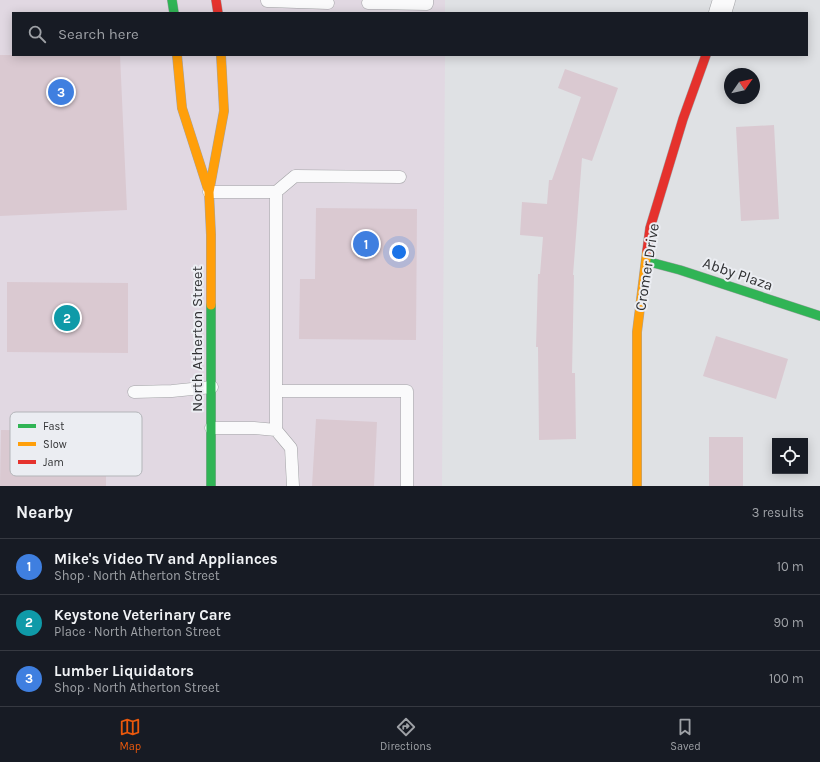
<!DOCTYPE html>
<html lang="en">
<head>
<meta charset="utf-8">
<style>
	body { margin:0; font-family:Karla,sans-serif; background:#242831; color:#f1f3f6 }
	.controls { position:absolute; right:12px; bottom:12px; display:grid; overflow:hidden; border-radius:0px; box-shadow:0 2px 10px #0003 }
	.controls button { width:36px; height:36px; display:grid; place-items:center; padding:0; border:0; border-bottom:1px solid #363941; background:#171b24; color:#f1f3f6; font:20px sans-serif }
	.compass { position:absolute; left:724px; top:68px; width:36px; height:36px; border-radius:50%; background:#171b24; box-shadow:0 2px 10px #0003; rotate:56deg }
	.you { position:absolute; left:399px; top:252px; width:14px; height:14px; margin:-10px; border:3px solid #fff; border-radius:50%; background:#1a73e8; box-shadow:0 0 0 6px #1a73e833 }
	.badge { display:grid; place-items:center; width:26px; height:26px; border-radius:50%; background:#ea580c; color:#fff; font-size:13px; font-weight:700 }
	.pin { position:absolute; translate:-50% -50%; border:2px solid #fff; box-shadow:0 1px 4px #0006 }
	.list { margin:0; padding:0; list-style:none }
	h2 { display:flex; justify-content:space-between; align-items:center; height:52px; margin:0; padding:0 16px; font-size:17px }
	h2 small { font-size:13px; font-weight:400; color:#9ea1a6 }
	.list li { display:grid; grid-template-columns:26px 1fr auto; gap:12px; align-items:center; box-sizing:border-box; height:56px; padding:0 16px; border-top:1px solid #363941 }
	.list b { display:block; font-size:15px; white-space:nowrap }
	.list p { margin:0; font-size:13px; white-space:nowrap; color:#9ea1a6 }
	.list em { font-size:13px; font-style:normal; color:#9ea1a6 }
	.icon { flex:none; width:22px; height:22px; fill:none; stroke:currentColor; stroke-width:2; stroke-linecap:round; stroke-linejoin:round }
	.map { position:relative; flex:none; width:820px; height:486px; overflow:hidden }
	.search { position:absolute; background:#171b24; box-shadow:0 2px 10px #0003; left:12px; right:12px; top:12px; height:44px; display:flex; align-items:center; gap:10px; box-sizing:border-box; padding:0 14px; border-radius:0px; color:#9ea1a6; font-size:15px }
	.sheet { height:220px; background:#171b24 }
	nav { display:flex; justify-content:space-around; align-items:center; box-sizing:border-box; height:56px; border-top:1px solid #363941; background:#171b24; font-size:11px; color:#9ea1a6 }
	nav a { display:grid; justify-items:center; gap:2px }
	nav .on { color:#ea580c }
	.map>svg:first-child { display:block }
	.commercial { fill:#e1d8e2 }
	.building { fill:#dac9d1 }
	.lines { fill:none; stroke-linecap:round; stroke-linejoin:round }
	.lane-casing { stroke:#a2a3a6; stroke-width:13 }
	.street-casing { stroke:#a2a3a6; stroke-width:23 }
	.fast-casing { stroke:#a2a3a6; stroke-width:10 }
	.slow-casing { stroke:#a2a3a6; stroke-width:10 }
	.jam-casing { stroke:#a2a3a6; stroke-width:10 }
	.lane { stroke:#fafafb; stroke-width:12 }
	.street { stroke:#fafafb; stroke-width:22 }
	.fast { stroke:#30b455; stroke-width:9 }
	.slow { stroke:#ff9f0a; stroke-width:9 }
	.jam { stroke:#e5322d; stroke-width:9 }
	.labels { text-anchor:middle; stroke-width:4; stroke-linejoin:round; paint-order:stroke }
	.street-label { font-size:15px; fill:#313234; stroke:#ebedf2 }
	.key { fill:#ebedf2; stroke:#b3b5b9; stroke-width:1 }
	.key-label { font-size:11px; fill:#313234 }
</style>
</head>
<body>
<div class="map">
<svg width="820" height="486" viewBox="0 0 820 486">
	<rect width="100%" height="100%" fill="#dfe1e4"/>
	<path class="commercial" d="M0,0H445V13H13V55H445L442,486H0Z"/>
	<path class="building" d="M0,55H120L127,210L0,216Z
		M565,69L618,88L592,161L582,158L573,275H574L572,373H575L576,439L539,440L538,347H536L538,274H540L543,237L520,235L522,202L547,204L549,180H552L581,97L558,88Z
		M774,125L779,219L741,221L736,127Z
		M316,208L417,209L416,340L299,339L300,279H315Z
		M7,282L128,283V353L7,352Z
		M716,336L788,359L776,399L703,376Z
		M316,419L377,422L374,486H312Z
		M1,430L95,431V451H106V486H0Z
		M709,437H743V486H709Z"/>
	<g class="lines">
		<g class="lane-casing">
			<path id="lane" d="M267,1L328,3
				M368,3L427,4V0
				M209,192H276
				M276,391H407V486
				M134,392L172,391L212,387
				M211,428H254L276,430
				M293,486L291,448L276,430V192L295,176L400,177"/>
		</g>
		<g class="street-casing">
			<path id="street" d="M720,13L724,0"/>
		</g>
		<g class="fast-casing">
			<path id="fast" d="M172,0L174,13
				M646,261L680,270L820,316
				M211,486V305"/>
		</g>
		<g class="slow-casing">
			<path id="slow" d="M177,55L182,108L208,189
				M211,305V235L209,192L224,111L221,55
				M637,486V332L647,251"/>
		</g>
		<g class="jam-casing">
			<path id="jam" d="M216,0L218,13
				M647,251L650,228L683,119L706,55"/>
		</g>
		<use href="#lane" class="lane"/>
		<use href="#street" class="street"/>
		<use href="#fast" class="fast"/>
		<use href="#slow" class="slow"/>
		<use href="#jam" class="jam"/>
	</g>
	<g class="labels">
		<g class="street-label">
			<text transform="translate(647 267) rotate(-81)" y="5">Cromer Drive</text>
			<text transform="translate(738 274) rotate(19)" y="5">Abby Plaza</text>
			<text transform="translate(197 339) rotate(-90)" y="5">North Atherton Street</text>
		</g>
	</g>
	<rect x="10" y="412" width="132" height="64" rx="6" class="key"/>
	<rect x="18" y="424" width="18" height="4" fill="#30b455"/>
	<rect x="18" y="442" width="18" height="4" fill="#ff9f0a"/>
	<rect x="18" y="460" width="18" height="4" fill="#e5322d"/>
	<g class="key-label">
		<text x="43" y="430">Fast</text>
		<text x="43" y="448">Slow</text>
		<text x="43" y="466">Jam</text>
	</g>
</svg>
<div class="controls">
<button><svg class="icon" aria-label="locate" viewBox="0 0 24 24"><circle cx="12" cy="12" r="6"/><path d="M12 2v4M12 18v4M2 12h4M18 12h4"/></svg></button>
</div>
<svg class="compass" viewBox="-18 -18 36 36"><path d="M0-13l5 13h-10z" fill="#e53935"/><path d="M0 13l5-13h-10z" fill="#9ea1a6"/></svg>
<div class="you"></div>
<div class="pin badge" style="left:366px;top:244px;background:#3f7fe0">1</div>
<div class="pin badge" style="left:67px;top:318px;background:#0f9aa8">2</div>
<div class="pin badge" style="left:61px;top:92px;background:#3f7fe0">3</div>
<div class="search"><svg class="icon" aria-label="search" viewBox="0 0 24 24"><circle cx="10" cy="10" r="6"/><path d="M15 15l6 6"/></svg>Search here</div>
</div>
<section class="sheet">
<h2>Nearby<small>3 results</small></h2>
<ul class="list">
<li><span class="badge" style="background:#3f7fe0">1</span><div><b>Mike's Video TV and Appliances</b><p>Shop · North Atherton Street</p></div><em>10 m</em></li>
<li><span class="badge" style="background:#0f9aa8">2</span><div><b>Keystone Veterinary Care</b><p>Place · North Atherton Street</p></div><em>90 m</em></li>
<li><span class="badge" style="background:#3f7fe0">3</span><div><b>Lumber Liquidators</b><p>Shop · North Atherton Street</p></div><em>100 m</em></li>
</ul>
</section>
<nav>
<a class="on"><svg class="icon" aria-label="map" viewBox="0 0 24 24"><path d="M3 6l6-2 6 2 6-2v14l-6 2-6-2-6 2zM9 4v14M15 6v14"/></svg>Map</a>
<a><svg class="icon" aria-label="directions" viewBox="0 0 24 24"><path d="M12 3l9 9-9 9-9-9zM9 14v-3h6M13 9l2 2-2 2"/></svg>Directions</a>
<a><svg class="icon" aria-label="saved" viewBox="0 0 24 24"><path d="M7 4h10v16l-5-4-5 4z"/></svg>Saved</a>
</nav>
</body>
</html>
